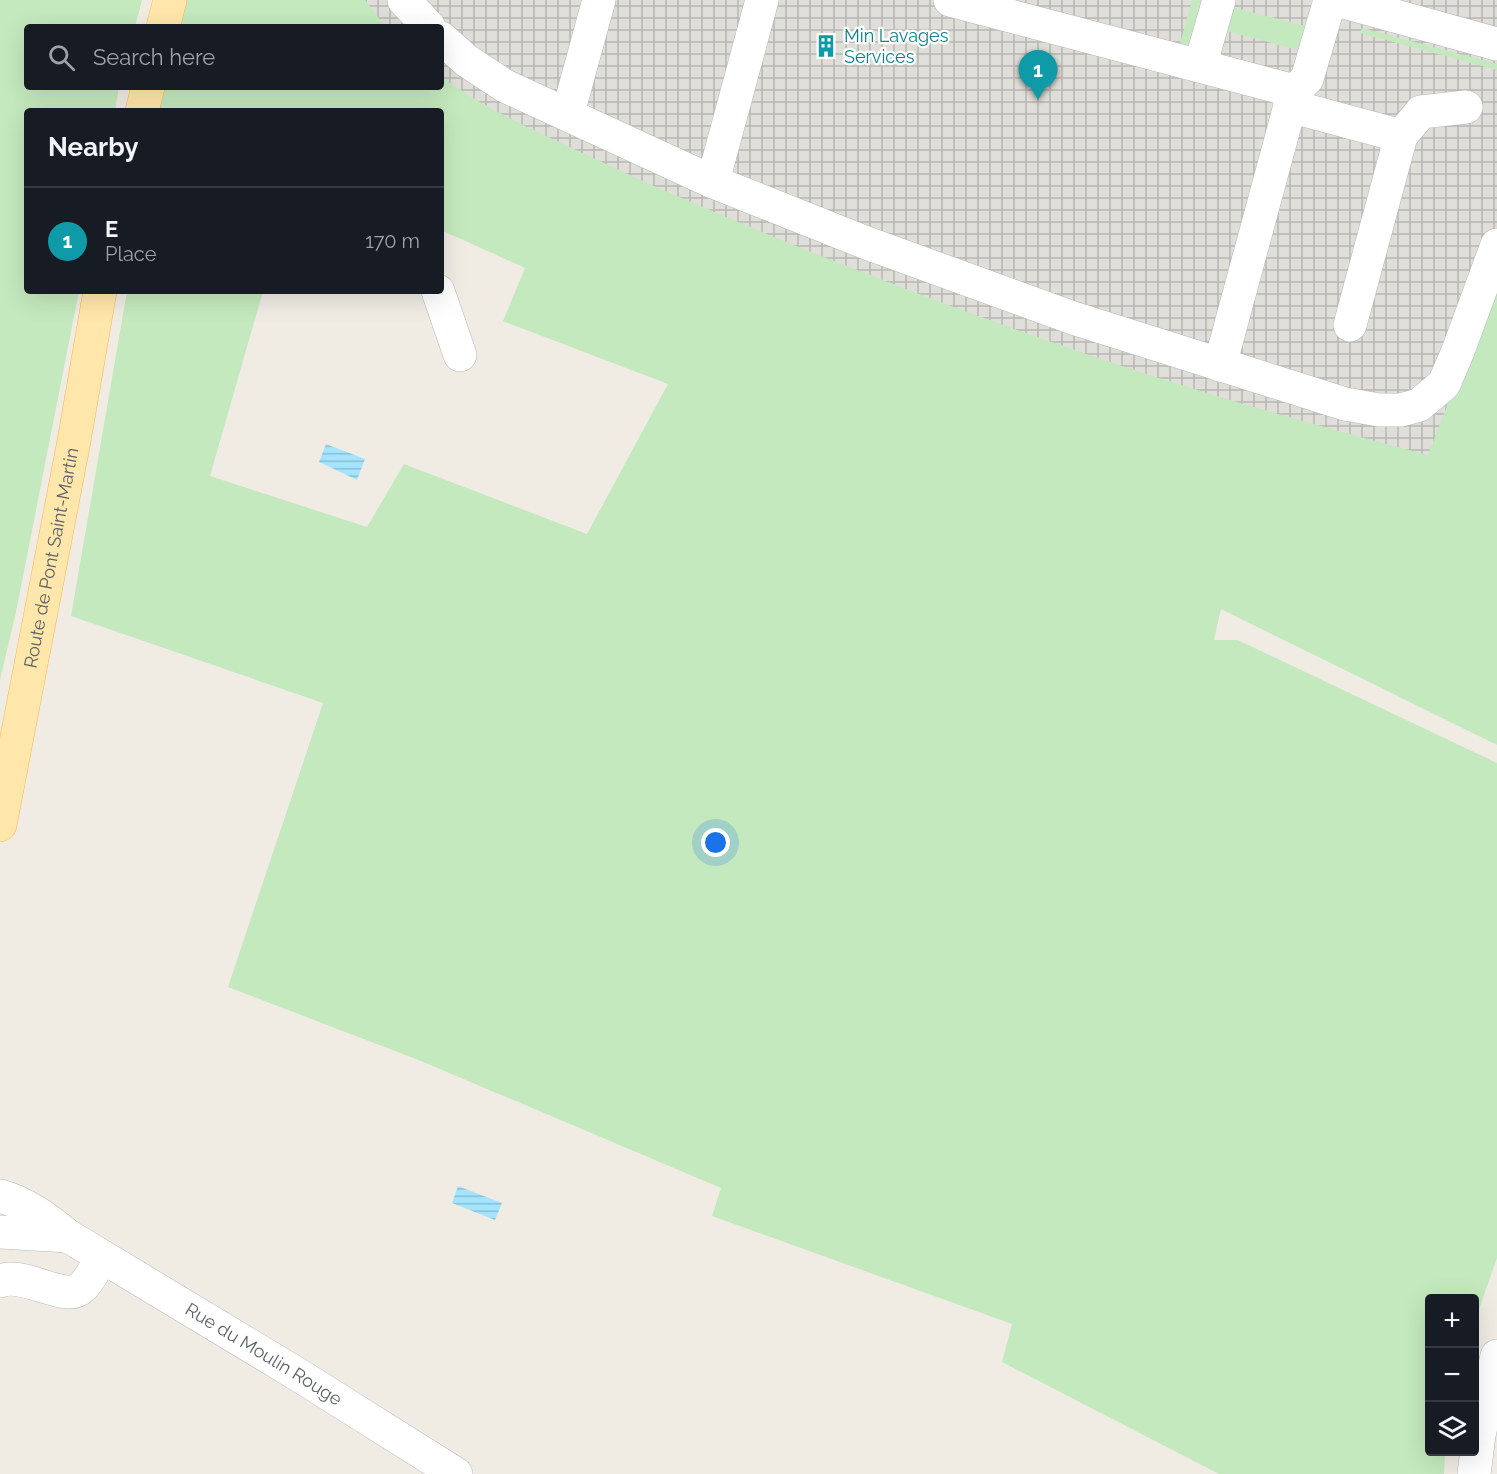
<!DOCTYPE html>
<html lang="en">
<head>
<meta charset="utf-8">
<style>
	body { margin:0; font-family:Raleway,sans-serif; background:#242831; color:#f1f3f6 }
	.controls { position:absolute; right:18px; bottom:18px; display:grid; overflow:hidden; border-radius:6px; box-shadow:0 6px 24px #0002 }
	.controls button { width:54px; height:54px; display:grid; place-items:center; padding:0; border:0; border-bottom:2px solid #363941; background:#171b24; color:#f1f3f6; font:30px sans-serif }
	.you { position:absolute; left:716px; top:843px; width:21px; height:21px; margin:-15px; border:4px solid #fff; border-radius:50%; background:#1a73e8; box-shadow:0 0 0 9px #1a73e833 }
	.badge { display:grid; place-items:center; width:39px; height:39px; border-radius:50%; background:#f7222e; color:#fff; font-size:20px; font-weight:700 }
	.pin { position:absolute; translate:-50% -50px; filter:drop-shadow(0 2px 3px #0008) }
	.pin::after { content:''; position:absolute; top:32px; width:21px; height:18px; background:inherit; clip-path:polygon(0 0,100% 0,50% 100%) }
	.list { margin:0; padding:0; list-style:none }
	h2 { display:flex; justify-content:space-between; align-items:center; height:78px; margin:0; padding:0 24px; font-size:26px }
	h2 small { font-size:20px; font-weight:400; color:#9ea1a6 }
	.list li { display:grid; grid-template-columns:39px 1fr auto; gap:18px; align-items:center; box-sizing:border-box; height:108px; padding:0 24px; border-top:2px solid #363941 }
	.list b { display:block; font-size:22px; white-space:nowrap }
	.list p { margin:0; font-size:20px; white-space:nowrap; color:#9ea1a6 }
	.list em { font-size:20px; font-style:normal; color:#9ea1a6 }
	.icon { flex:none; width:33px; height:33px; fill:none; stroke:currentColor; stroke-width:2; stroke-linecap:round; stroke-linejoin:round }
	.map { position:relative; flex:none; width:1497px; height:1474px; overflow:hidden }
	.search { position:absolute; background:#171b24; box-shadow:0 6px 24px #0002; left:24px; top:24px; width:420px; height:66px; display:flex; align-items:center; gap:15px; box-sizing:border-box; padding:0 21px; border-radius:6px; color:#9ea1a6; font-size:22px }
	.panel { position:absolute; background:#171b24; box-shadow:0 6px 24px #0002; left:24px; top:108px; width:420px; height:186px; border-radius:6px }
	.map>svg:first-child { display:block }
	.industrial { fill:url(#industrial-grid) }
	.green { fill:#c4e9be }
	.water { fill:url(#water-rules) }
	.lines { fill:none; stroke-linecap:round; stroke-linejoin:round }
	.minor-casing { stroke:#b5b8bc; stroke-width:34 }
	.major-casing { stroke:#fdb550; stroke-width:34 }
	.minor { stroke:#fff; stroke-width:33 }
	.major { stroke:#ffe6aa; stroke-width:33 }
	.labels { text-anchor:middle; stroke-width:4.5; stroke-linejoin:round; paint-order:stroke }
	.culture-label { font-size:18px; fill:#0d838f; stroke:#fff; text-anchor:start }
	.street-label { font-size:18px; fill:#5c6266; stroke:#fff }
</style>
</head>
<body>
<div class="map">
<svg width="1497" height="1474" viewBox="0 0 1497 1474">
	<defs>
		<pattern id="industrial-grid" width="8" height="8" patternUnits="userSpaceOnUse" patternTransform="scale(1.5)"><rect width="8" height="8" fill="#e0ded8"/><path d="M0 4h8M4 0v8" fill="none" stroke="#b9b7b3"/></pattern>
		<pattern id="water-rules" width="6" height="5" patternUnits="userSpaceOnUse" patternTransform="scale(1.5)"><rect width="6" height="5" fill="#a5e4ff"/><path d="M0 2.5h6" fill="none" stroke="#8abcd2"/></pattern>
	</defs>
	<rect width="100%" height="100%" fill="#f0ece4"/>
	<path class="industrial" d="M171,0H1497V535L441,111H141L148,87H441V27H164Z"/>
	<path class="green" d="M0,0H142L135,27H27V87H119L115,111H27V291H79L16,612L0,680Z
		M182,0H365L386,27H175Z
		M1192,0H1208L1192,44H1180Z
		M1232,7L1309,27L1302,51L1226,31Z
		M1362,28L1497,64V70L1360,33Z
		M441,76C482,108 530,128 576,150C617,169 657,188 698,205C850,270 1004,328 1162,379C1249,407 1339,431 1428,455L1497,277V745L1221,609L1214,640H1238L1497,763V1258L1475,1321L1474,1298H1430V1452H1445L1444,1474H1219L1002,1362L1012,1324L712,1216L721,1188L421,1061L228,987L323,703L71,616L127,291H263L210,476L367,527L404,464L587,534L668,384L503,321L525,268L441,230V111H175L168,108L167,111H152L158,87H441Z"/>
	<path class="water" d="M326,444L365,459L357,480L319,462Z
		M458,1186L502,1203L495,1220L452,1203Z"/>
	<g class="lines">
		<g class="minor-casing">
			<g id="minor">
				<path d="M404,0L429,27"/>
				<path d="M950,0L1294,91L1220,365"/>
				<path d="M1337,0L1497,44"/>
				<path d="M441,38L467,61L505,86L711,181L864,242L1073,318L1345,404L1379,410H1401L1419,405L1444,384L1458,351L1497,245"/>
				<path d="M1200,66L1219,0"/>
				<path d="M1294,91L1307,79L1330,0"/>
				<path d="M1290,106L1401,136"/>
				<path d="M568,113L599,0"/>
				<path d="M711,181L716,170L762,0"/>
				<path d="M438,291L460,355"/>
				<path d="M1350,325L1401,136L1421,112L1466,107"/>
				<path id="s1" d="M0,1196C26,1203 47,1219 68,1236L297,1374L456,1474"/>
				<path d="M0,1232L68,1236"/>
				<path d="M0,1281C24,1271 65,1303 81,1288C90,1281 96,1266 102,1257"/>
				<path d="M1474,1474L1479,1435L1497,1356"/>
			</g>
		</g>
		<g class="major-casing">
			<g id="major">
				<path d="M163,27L170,0"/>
				<path d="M142,111L148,87"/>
				<path id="s2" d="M0,825L74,441L100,291"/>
			</g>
		</g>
		<use href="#minor" class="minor"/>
		<use href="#major" class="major"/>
	</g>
	<defs>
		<g id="building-bare" transform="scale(1.8)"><path d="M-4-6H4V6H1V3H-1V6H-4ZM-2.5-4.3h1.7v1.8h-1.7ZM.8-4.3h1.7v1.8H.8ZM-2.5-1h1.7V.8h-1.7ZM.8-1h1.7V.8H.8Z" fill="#0f9aa8" stroke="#fff" stroke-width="2.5" paint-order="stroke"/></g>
	</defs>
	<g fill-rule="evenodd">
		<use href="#building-bare" x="826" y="46"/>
	</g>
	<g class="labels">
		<g class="culture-label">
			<text x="844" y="42">Min Lavages<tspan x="844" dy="21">Services</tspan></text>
		</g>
		<g class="street-label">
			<text dy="6" stroke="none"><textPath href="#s2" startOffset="272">Route de Pont Saint-Martin</textPath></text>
			<text dy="6" stroke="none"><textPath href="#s1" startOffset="308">Rue du Moulin Rouge</textPath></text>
		</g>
	</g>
</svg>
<div class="controls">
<button>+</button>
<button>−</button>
<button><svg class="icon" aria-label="layers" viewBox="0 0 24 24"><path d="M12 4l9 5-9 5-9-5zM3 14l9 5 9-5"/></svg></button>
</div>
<div class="you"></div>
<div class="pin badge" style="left:1038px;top:100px;background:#0f9aa8">1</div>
<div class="search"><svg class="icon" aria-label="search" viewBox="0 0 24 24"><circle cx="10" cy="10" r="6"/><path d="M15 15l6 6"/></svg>Search here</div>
<section class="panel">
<h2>Nearby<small></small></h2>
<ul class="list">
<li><span class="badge" style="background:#0f9aa8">1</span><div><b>E</b><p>Place</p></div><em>170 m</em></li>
</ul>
</section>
</div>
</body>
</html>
